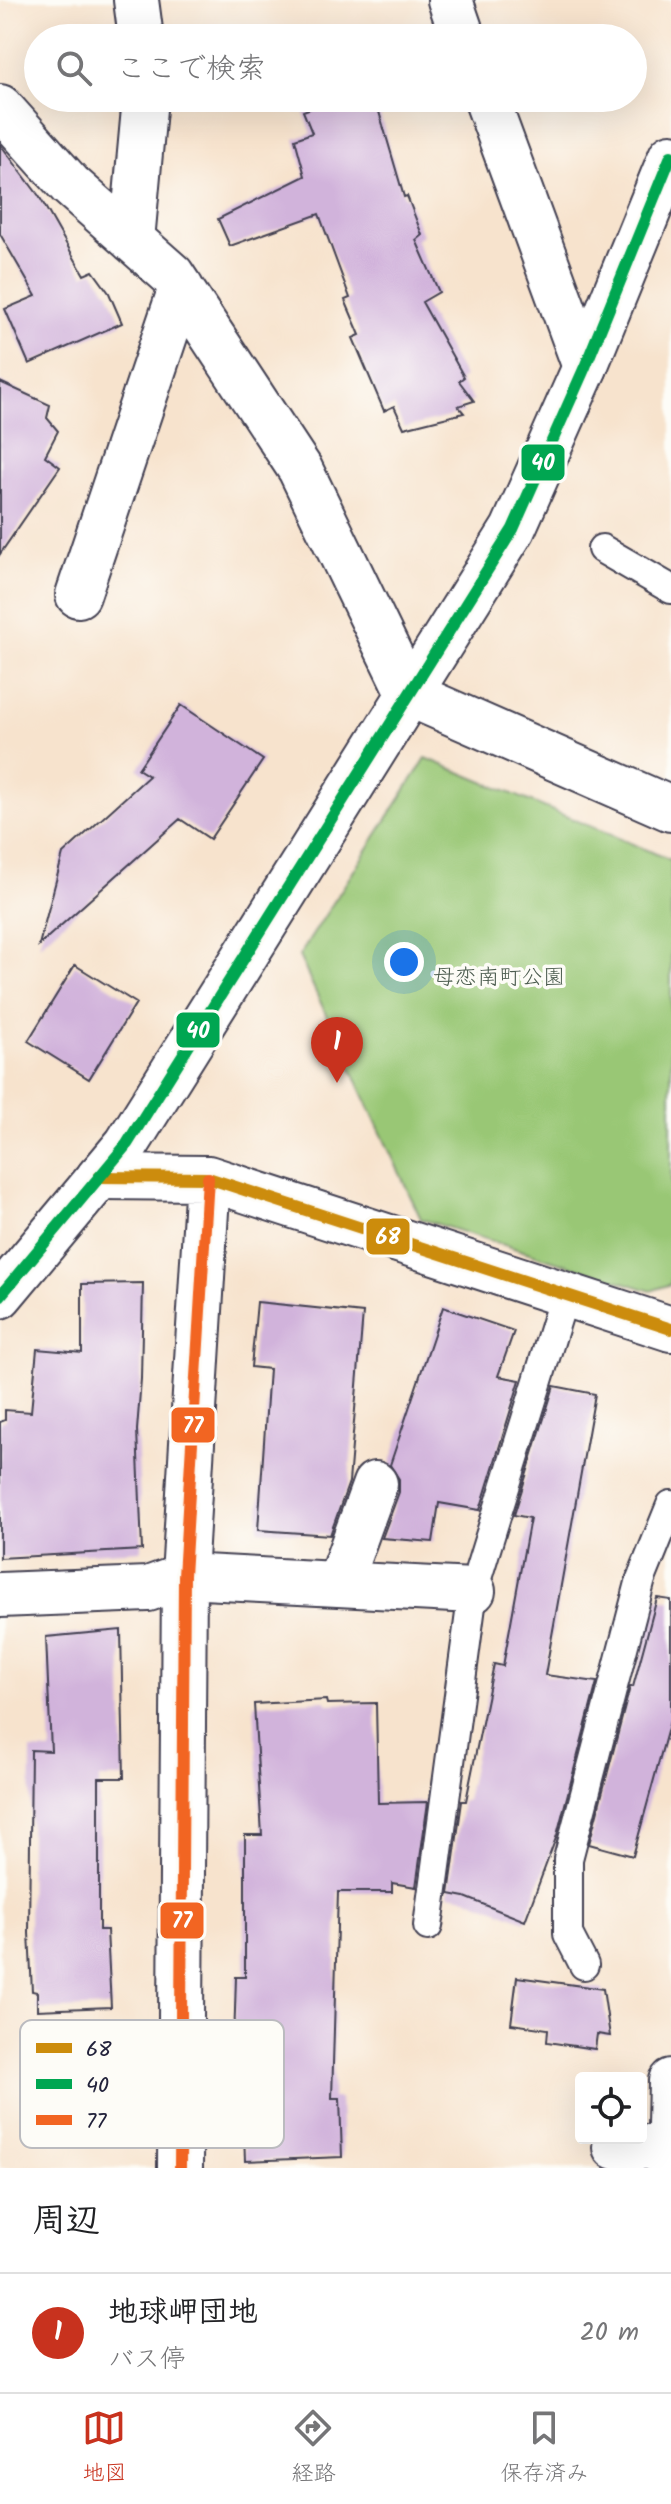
<!DOCTYPE html>
<html lang="ja">
<head>
<meta charset="utf-8">
<style>
	body { margin:0; font-family:Kalam,"Klee One",sans-serif; background:#f2f2f2; color:#202124 }
	.controls { position:absolute; right:24px; bottom:24px; display:grid; overflow:hidden; border-radius:8px; box-shadow:0 8px 32px #0002 }
	.controls button { width:72px; height:72px; display:grid; place-items:center; padding:0; border:0; border-bottom:2px solid #e0e0e0; background:#fff; color:#202124; font:40px sans-serif }
	.you { position:absolute; left:404px; top:962px; width:28px; height:28px; margin:-20px; border:6px solid #fff; border-radius:50%; background:#1a73e8; box-shadow:0 0 0 12px #1a73e833 }
	.badge { display:grid; place-items:center; width:52px; height:52px; border-radius:50%; background:#c8321e; color:#fff; font-size:26px; font-weight:700 }
	.pin { position:absolute; translate:-50% -66px; filter:drop-shadow(0 2px 4px #0008) }
	.pin::after { content:''; position:absolute; top:42px; width:28px; height:24px; background:inherit; clip-path:polygon(0 0,100% 0,50% 100%) }
	.list { margin:0; padding:0; list-style:none }
	h2 { display:flex; justify-content:space-between; align-items:center; height:104px; margin:0; padding:0 32px; font-size:34px }
	h2 small { font-size:26px; font-weight:400; color:#757577 }
	.list li { display:grid; grid-template-columns:52px 1fr auto; gap:24px; align-items:center; box-sizing:border-box; height:120px; padding:0 32px; border-top:2px solid #e0e0e0 }
	.list b { display:block; font-size:30px; white-space:nowrap }
	.list p { margin:0; font-size:26px; white-space:nowrap; color:#757577 }
	.list em { font-size:26px; font-style:normal; color:#757577 }
	.icon { flex:none; width:44px; height:44px; fill:none; stroke:currentColor; stroke-width:2; stroke-linecap:round; stroke-linejoin:round }
	.map { position:relative; flex:none; width:671px; height:2168px; overflow:hidden }
	.search { position:absolute; background:#fff; box-shadow:0 8px 32px #0002; left:24px; right:24px; top:24px; height:88px; display:flex; align-items:center; gap:20px; box-sizing:border-box; padding:0 28px; border-radius:44px; color:#757577; font-size:30px }
	.sheet { height:224px; background:#fff }
	nav { display:flex; justify-content:space-around; align-items:center; box-sizing:border-box; height:112px; border-top:2px solid #e0e0e0; background:#fff; font-size:22px; color:#757577 }
	nav a { display:grid; justify-items:center; gap:4px }
	nav .on { color:#c8321e }
	.map>svg:first-child { display:block }
	.green { fill:#99c775; stroke:#5e7458; stroke-width:2 }
	.building { fill:#d1b3db }
	.lines { fill:none; stroke-linecap:round; stroke-linejoin:round }
	.service-casing { stroke:#423f51; stroke-width:32 }
	.minor-casing { stroke:#423f51; stroke-width:48 }
	.tertiary-casing { stroke:#423f51; stroke-width:48 }
	.service { stroke:#fff; stroke-width:28 }
	.minor { stroke:#fff; stroke-width:44 }
	.tertiary { stroke:#fff; stroke-width:44 }
	.bus-1-casing { stroke:#fdfcf7; stroke-width:18 }
	.bus-2-casing { stroke:#fdfcf7; stroke-width:18 }
	.bus-3-casing { stroke:#fdfcf7; stroke-width:18 }
	.bus-1 { stroke:#cc8c0c; stroke-width:12 }
	.bus-2 { stroke:#00a651; stroke-width:12 }
	.bus-3 { stroke:#f26522; stroke-width:12 }
	.labels { text-anchor:middle; stroke-width:7; stroke-linejoin:round; paint-order:stroke }
	.park-label { font-size:22px; fill:#4c5c4f; stroke:#fdfcf7 }
	.key { fill:#fdfcf7; stroke:#bbbbbf; stroke-width:2 }
	.key-label { font-size:22px; fill:#22223b }
	.line-badge { stroke:#fdfcf7; stroke-width:3 }
	.badge-label { font-size:22px; text-anchor:middle; font-weight:bold; fill:#fff }
</style>
</head>
<body>
<div class="map">
<svg width="671" height="2168" viewBox="0 0 671 2168">
	<rect width="100%" height="100%" fill="#fdfcf7"/>
	<filter id="ink" filterUnits="userSpaceOnUse"><feTurbulence type="fractalNoise" baseFrequency=".0125" numOctaves="2"/><feDisplacementMap in="SourceGraphic" scale="16" xChannelSelector="R" yChannelSelector="G"/><feConvolveMatrix kernelMatrix="1 2 1 2 8 2 1 2 1" color-interpolation-filters="sRGB"/></filter>
	<filter id="wash" filterUnits="userSpaceOnUse"><feTurbulence type="fractalNoise" baseFrequency=".006" numOctaves="4" result="noise"/><feDisplacementMap in="SourceGraphic" scale="32" xChannelSelector="R" yChannelSelector="G"/><feGaussianBlur stdDeviation="1.8" result="paint"/><feColorMatrix in="noise" values="0 0 0 0 0 0 0 0 0 0 0 0 0 0 0 0 0 1.4 0 .05"/><feComposite in="paint" operator="in"/></filter>
	<g filter="url(#wash)">
		<rect width="100%" height="100%" fill="#f7e3cd"/>
		<path class="green" d="M426,758L671,860V1284L651,1291L421,1219L299,956Z"/>
		<g id="blocks">
			<path class="building" d="M339,98H375L404,197L407,196L422,235L416,240L439,292L422,302L464,377L459,381L474,401L458,406L464,413L404,428L394,406L384,411L353,338L360,335L345,300L350,298L319,214L230,246L218,219L305,176L295,139L312,133L303,111Z
				M0,144L39,196L84,275L93,271L109,293L122,323L29,364L5,309L36,296L0,234Z
				M0,382L50,405L47,418L58,431L45,456L60,467L0,554Z
				M181,705L263,760L210,839L180,819L39,945L63,854L149,776L138,769Z
				M75,965L136,1003L89,1079L28,1041Z
				M143,1283L141,1379L137,1430L142,1550L0,1558V1422L5,1420V1410L31,1412L37,1349L82,1353V1284Z
				M257,1302L363,1313L349,1482L330,1535L258,1530L269,1369L251,1367Z
				M443,1307L514,1331L498,1376L520,1380L480,1510L439,1503L433,1542L382,1538L399,1492V1479L390,1465Z
				M554,1386L595,1394L545,1675L597,1682L557,1835L525,1921L465,1897L449,1894L462,1801H466L494,1664L503,1666L530,1518L514,1515Z
				M657,1598L671,1600V1717L633,1856L589,1844L630,1687H633Z
				M121,1630L124,1778H99V1930H107L111,2007L37,2010V1992L32,1991L29,1933L31,1750L51,1751L46,1637Z
				M326,1700L327,1704L376,1703L378,1803L428,1802L416,1887L392,1883V1892H338L332,2098H340L342,2157L245,2161L242,2076L233,2075L236,1977H245V1835H262L254,1704Z
				M517,1977L603,1989L610,2036L597,2034L595,2049L547,2042L548,2029L511,2024Z"/>
		</g>
	</g>
	<g filter="url(#ink)">
		<use href="#blocks" fill-opacity="0" stroke="#423f51" stroke-width="2"/>
		<g class="lines">
			<g class="service-casing">
				<path id="service" d="M602,549L671,589
					M428,1926L473,1591L565,1293
					M584,1965L568,1934V1859L641,1579L671,1505"/>
			</g>
			<g class="minor-casing">
				<path id="minor" d="M136,0L141,38
					M450,0L463,38
					M486,98L585,367
					M0,107L70,185L172,275L300,469L409,694L671,809
					M132,240L145,98
					M78,595L181,288
					M99,1177L208,1178L671,1329
					M339,1583L375,1484
					M0,1595L148,1589L184,1576L473,1591
					M615,2147H669
					M180,2168L184,1576L208,1178
					M669,2168L671,2081"/>
			</g>
			<g class="tertiary-casing">
				<path id="tertiary" d="M0,1296L127,1144L513,529L585,367L671,156"/>
			</g>
			<use href="#service" class="service"/>
			<use href="#minor" class="minor"/>
			<use href="#tertiary" class="tertiary"/>
			<g class="bus-1-casing">
				<path id="bus-1" d="M99,1177L208,1178L671,1329"/>
			</g>
			<g class="bus-2-casing">
				<path id="bus-2" d="M0,1296L127,1144L513,529L585,367L671,156"/>
			</g>
			<g class="bus-3-casing">
				<path id="bus-3" d="M180,2168L184,1576L208,1178"/>
			</g>
			<use href="#bus-1" class="bus-1"/>
			<use href="#bus-2" class="bus-2"/>
			<use href="#bus-3" class="bus-3"/>
		</g>
	</g>
	<g class="labels">
		<g class="park-label">
			<text x="499" y="984">母恋南町公園</text>
		</g>
	</g>
	<rect x="20" y="2020" width="264" height="128" rx="12" class="key"/>
	<rect x="36" y="2043" width="36" height="10" fill="#cc8c0c"/>
	<rect x="36" y="2079" width="36" height="10" fill="#00a651"/>
	<rect x="36" y="2115" width="36" height="10" fill="#f26522"/>
	<g class="key-label">
		<text x="86" y="2056">68</text>
		<text x="86" y="2092">40</text>
		<text x="86" y="2128">77</text>
	</g>
	<g class="line-badge">
		<rect x="520" y="443" width="46" height="39" rx="8" fill="#00a651"/>
		<rect x="175" y="1011" width="46" height="38" rx="8" fill="#00a651"/>
		<rect x="365" y="1217" width="46" height="39" rx="8" fill="#cc8c0c"/>
		<rect x="170" y="1406" width="46" height="38" rx="8" fill="#f26522"/>
		<rect x="159" y="1901" width="46" height="39" rx="8" fill="#f26522"/>
	</g>
	<g class="badge-label">
		<text x="543" y="470">40</text>
		<text x="198" y="1038">40</text>
		<text x="388" y="1244">68</text>
		<text x="193" y="1433">77</text>
		<text x="182" y="1928">77</text>
	</g>
</svg>
<div class="controls">
<button><svg class="icon" aria-label="locate" viewBox="0 0 24 24"><circle cx="12" cy="12" r="6"/><path d="M12 2v4M12 18v4M2 12h4M18 12h4"/></svg></button>
</div>
<div class="you"></div>
<div class="pin badge" style="left:337px;top:1083px">1</div>
<div class="search"><svg class="icon" aria-label="search" viewBox="0 0 24 24"><circle cx="10" cy="10" r="6"/><path d="M15 15l6 6"/></svg>ここで検索</div>
</div>
<section class="sheet">
<h2>周辺<small></small></h2>
<ul class="list">
<li><span class="badge">1</span><div><b>地球岬団地</b><p>バス停</p></div><em>20 m</em></li>
</ul>
</section>
<nav>
<a class="on"><svg class="icon" aria-label="map" viewBox="0 0 24 24"><path d="M3 6l6-2 6 2 6-2v14l-6 2-6-2-6 2zM9 4v14M15 6v14"/></svg>地図</a>
<a><svg class="icon" aria-label="directions" viewBox="0 0 24 24"><path d="M12 3l9 9-9 9-9-9zM9 14v-3h6M13 9l2 2-2 2"/></svg>経路</a>
<a><svg class="icon" aria-label="saved" viewBox="0 0 24 24"><path d="M7 4h10v16l-5-4-5 4z"/></svg>保存済み</a>
</nav>
</body>
</html>
